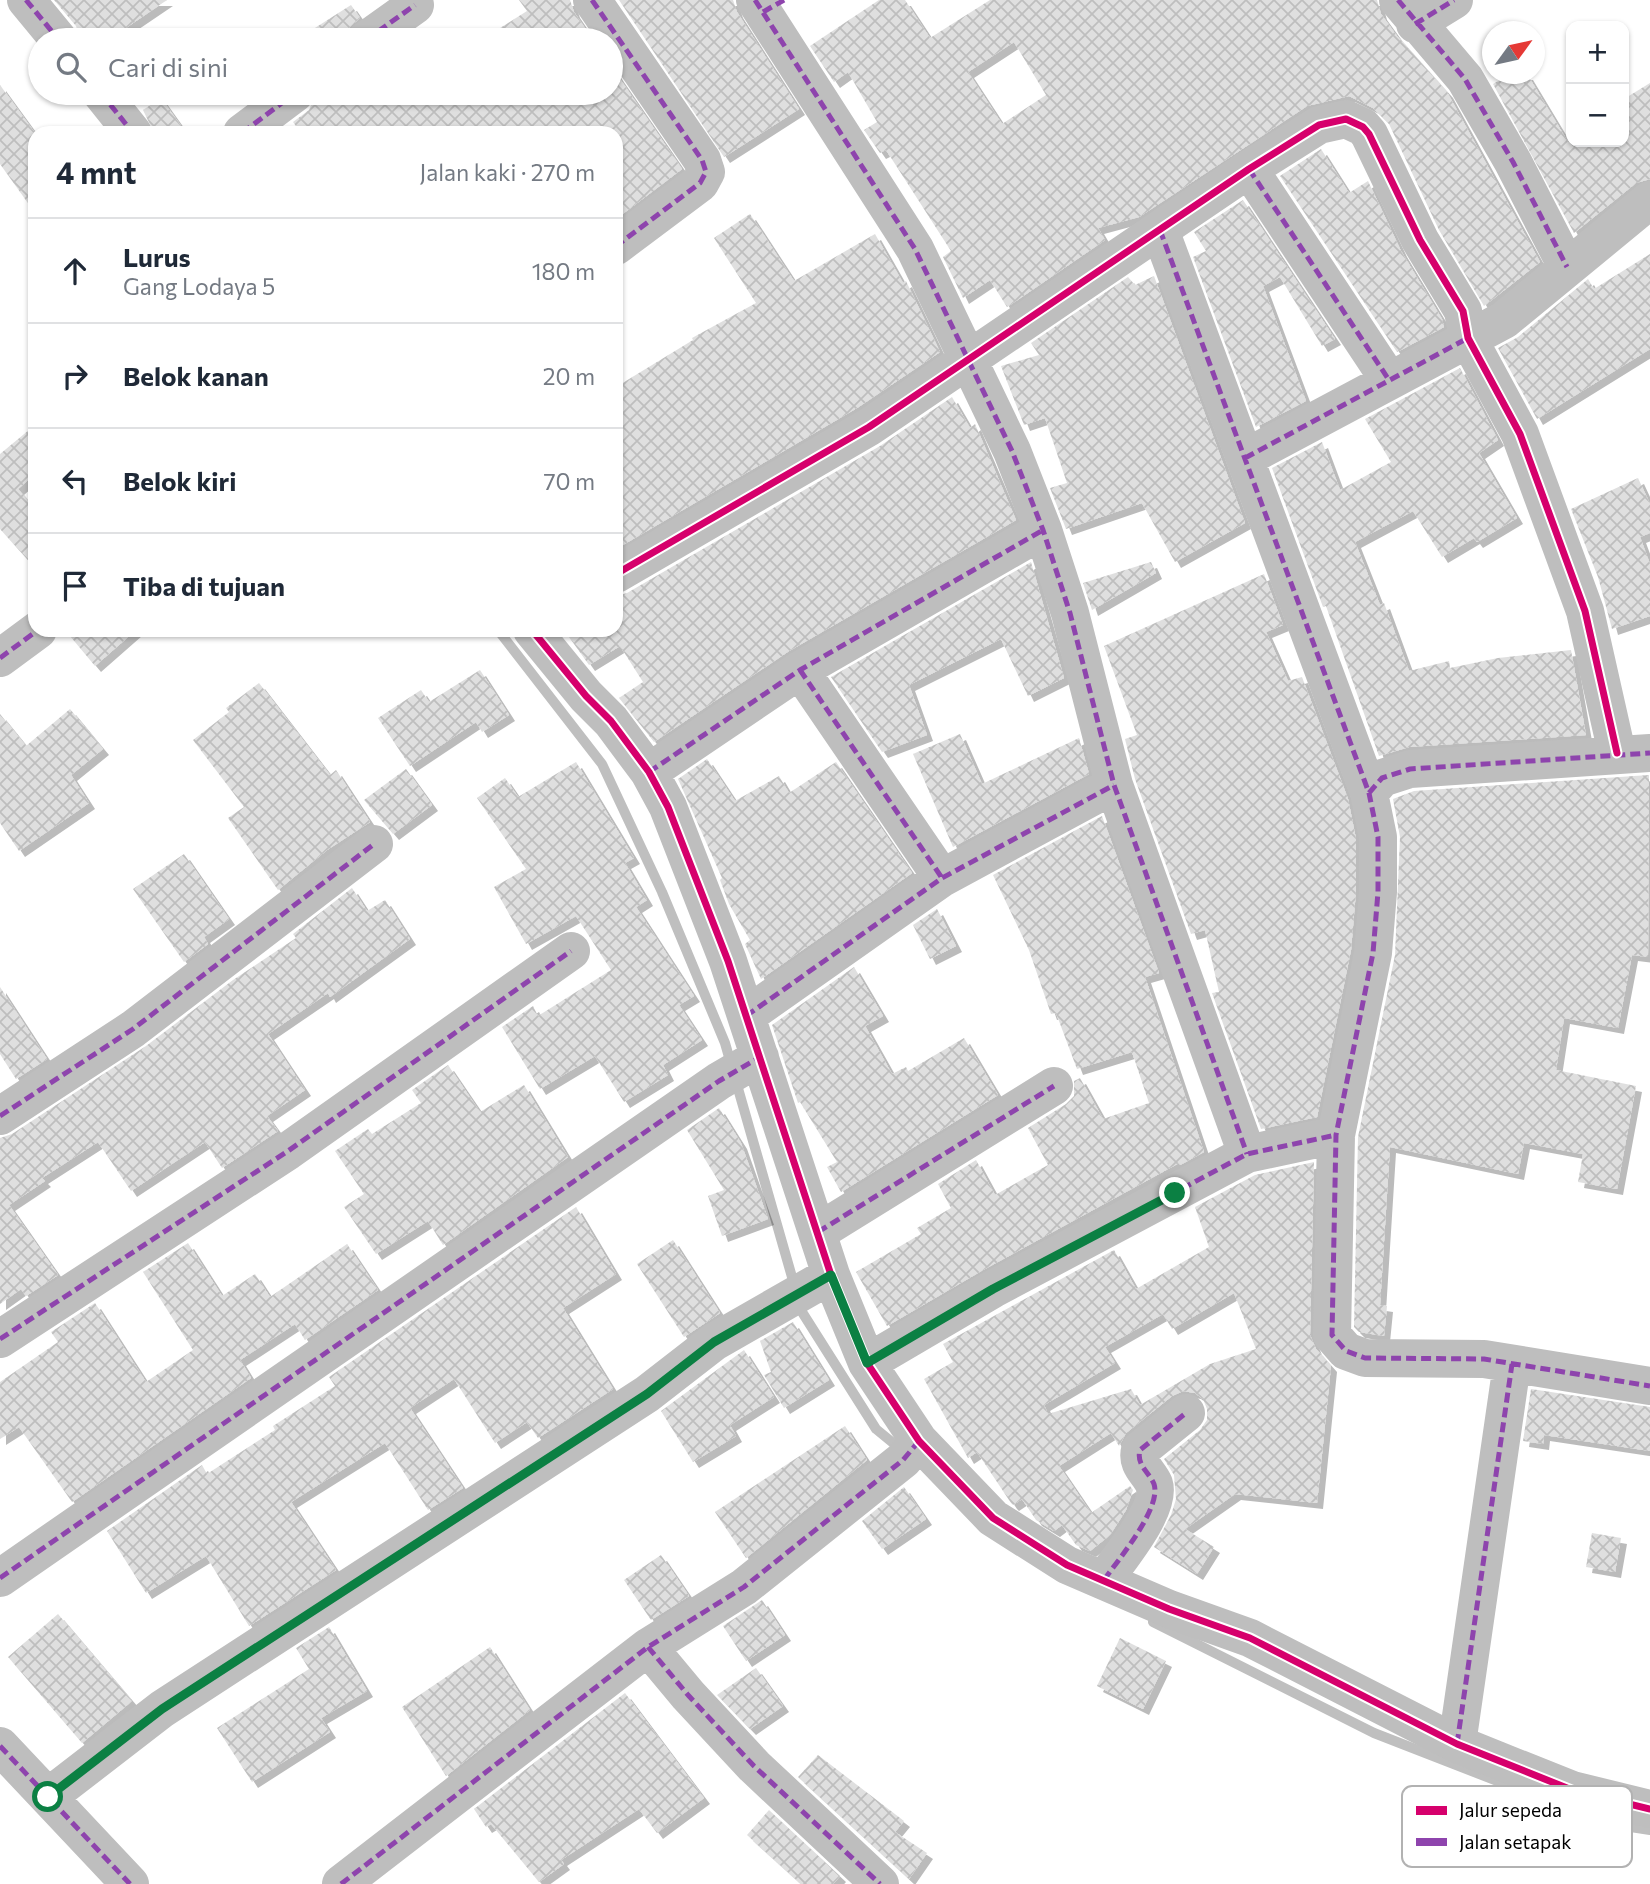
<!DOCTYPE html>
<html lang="id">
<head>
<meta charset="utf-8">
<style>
	body { margin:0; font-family:Commissioner,sans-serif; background:#f6f6f7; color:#1f2937 }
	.controls { position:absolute; right:21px; top:21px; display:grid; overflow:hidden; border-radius:14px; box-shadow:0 2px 5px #0004 }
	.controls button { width:63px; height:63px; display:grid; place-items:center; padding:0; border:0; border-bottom:2px solid #e0e1e3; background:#fff; color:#1f2937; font:35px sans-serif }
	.compass { position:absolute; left:1482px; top:21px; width:63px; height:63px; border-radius:50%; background:#fff; box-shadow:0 2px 5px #0004; rotate:57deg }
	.stop { position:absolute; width:21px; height:21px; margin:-16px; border:5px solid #0b8043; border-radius:50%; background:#fff }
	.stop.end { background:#0b8043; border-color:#fff; box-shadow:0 2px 7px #0008 }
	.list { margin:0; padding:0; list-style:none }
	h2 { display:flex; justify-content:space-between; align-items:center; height:91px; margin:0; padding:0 28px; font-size:30px }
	h2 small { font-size:23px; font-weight:400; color:#747a83 }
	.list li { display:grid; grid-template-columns:46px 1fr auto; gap:21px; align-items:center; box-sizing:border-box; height:105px; padding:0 28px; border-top:2px solid #e0e1e3 }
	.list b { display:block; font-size:26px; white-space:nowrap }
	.list p { margin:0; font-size:23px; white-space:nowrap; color:#747a83 }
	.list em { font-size:23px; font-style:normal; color:#747a83 }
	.icon { flex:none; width:38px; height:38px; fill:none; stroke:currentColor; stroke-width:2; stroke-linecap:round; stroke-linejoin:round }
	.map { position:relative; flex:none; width:1650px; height:1884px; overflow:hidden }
	.search { position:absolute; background:#fff; box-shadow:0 2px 5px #0004; left:28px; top:28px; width:595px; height:77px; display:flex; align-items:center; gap:18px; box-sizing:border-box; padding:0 24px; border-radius:38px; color:#747a83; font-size:26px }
	.panel { position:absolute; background:#fff; box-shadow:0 2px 5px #0004; left:28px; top:126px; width:595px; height:511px; border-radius:21px }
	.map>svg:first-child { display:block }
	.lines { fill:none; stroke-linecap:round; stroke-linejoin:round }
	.stream { stroke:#bfbfbf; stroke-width:10 }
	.building { fill:url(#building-cross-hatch); fill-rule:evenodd; filter:url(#shadow) }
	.minor { stroke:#bebebe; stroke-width:38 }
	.quiet { stroke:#8e44ad; stroke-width:5; stroke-dasharray:10 5; stroke-linecap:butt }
	.cycleway-casing { stroke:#fff; stroke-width:11 }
	.cycleway { stroke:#d6006c; stroke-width:7 }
	.route { stroke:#0b8043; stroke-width:9 }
	.key { fill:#fff; stroke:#b2b2b2; stroke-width:2 }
	.key-label { font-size:19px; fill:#000 }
</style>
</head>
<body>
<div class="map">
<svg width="1650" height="1884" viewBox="0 0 1650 1884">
	<defs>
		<pattern id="building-cross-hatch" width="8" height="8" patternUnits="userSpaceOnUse" patternTransform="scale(1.75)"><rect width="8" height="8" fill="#dfdfdf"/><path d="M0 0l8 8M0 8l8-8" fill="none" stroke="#bebebe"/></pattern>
		<filter id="shadow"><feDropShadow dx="6" dy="6" stdDeviation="0" flood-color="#0004"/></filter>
	</defs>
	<rect width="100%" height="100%" fill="#fff"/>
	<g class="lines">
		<path class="stream" d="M498,630L602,764L662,892L725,1043L802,1312L876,1429L904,1452
			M1153,1622L1374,1733L1605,1823L1650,1830"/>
	</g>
	<path class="building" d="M54,0H167L108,40H80L76,26Z
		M519,0H570L574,12L593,40H481L527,11Z
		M619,0H733L737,12L799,109L724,157Z
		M879,0H905L930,38L990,0H1377L1381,14L1397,36L1447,92L1540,262L1484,306L1439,230L1389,124L1373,108L1349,96L1307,106L1139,217L1098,228L1105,240L1007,307L990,280L963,298L943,257L951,251L886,150L880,153L864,130L877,122L848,72L834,82L810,46ZM1014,42L1046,95L1002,124L968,72Z
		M351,5L360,18L346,30L344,40H296Z
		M611,66L682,169L616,219V133H301L293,122L309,110L316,93H458L466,105L491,93H611Z
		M1510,74H1527L1568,142H1624V99L1650,83V179L1636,183L1574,233L1493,84Z
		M0,85L35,133V213L0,164Z
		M161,98L186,133H154L143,110Z
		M1321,149L1349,193L1368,181L1401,251L1442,319L1444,327L1397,352L1280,176Z
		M1243,200L1335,339L1322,346L1280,277L1263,286L1306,401L1256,427L1193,257L1206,251L1194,232Z
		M750,214L794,281L875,234L903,283L906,281L940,352L857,408L616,549V387L693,340L692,338L756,303L714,238Z
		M1650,254V349L1537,419L1498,348L1518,337L1588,279L1594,289Z
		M1154,276L1245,523L1175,562L1142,503L1066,529L1050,488L1067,483L1045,418L1024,425L1001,366L1039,355L1031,343L1128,277L1135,285Z
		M1460,368L1498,440L1479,453L1517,518L1477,542L1474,538L1442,557L1413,511L1355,542L1380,605L1384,603L1409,671L1449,661L1450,668L1498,658L1571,650L1586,735L1409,747L1379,756L1326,606L1323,607L1272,468L1322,442L1340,490L1391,462L1365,419Z
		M952,397L970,428L975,424L1016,520L789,651L654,742L619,698L643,682L620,646L589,665L564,630H616V596L627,593L880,446Z
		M35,425V474L18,489L35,509V568L0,529V454Z
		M1638,478L1650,504V533L1640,537L1650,564V616L1612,629L1598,577L1571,509Z
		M1031,562L1064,678L1028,696L1001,639L909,685L927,735L882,752L831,677Z
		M1151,562L1156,573L1092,610L1083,583Z
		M1264,574L1283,625L1266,632L1288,681L1302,677L1348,799L1356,839V891L1351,950L1317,1117L1261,1129L1212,993L1219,992L1205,930L1191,934L1135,779L1125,739L1137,735L1104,646Z
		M65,630H136L95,666Z
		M480,670L509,715L482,732L476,722L410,766L378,718L421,690L429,702Z
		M259,683L330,775L336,770L370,822L327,850L278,890L228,818L244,807L193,740L229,712L226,708Z
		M70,709L103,749L71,775L89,803L19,851L0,823V714L26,746Z
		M960,734L982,784L1079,738L1089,774L953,847L913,754Z
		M707,759L735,801L779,776L789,793L836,762L912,873L761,979L745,944L750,940L729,904L720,880L722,878L678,779Z
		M576,762L634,858L625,863L647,900L636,907L694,996L679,1005L702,1040L663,1065L668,1075L624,1102L595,1056L540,1089L502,1027L533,1006L538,1016L611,970L576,916L526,944L494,887L526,869L477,798L505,778L518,797Z
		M406,769L432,805L393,834L364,800Z
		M1649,775L1648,957L1632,955L1618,1028L1564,1018L1556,1070L1636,1086L1617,1189L1578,1182L1583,1154L1524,1143L1518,1174L1390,1147L1380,1305L1387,1306L1384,1336L1359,1332L1354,1327L1358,1137L1395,955L1400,837L1393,799L1414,791Z
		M1102,816L1159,973L1145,977L1204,1152L1180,1165L1179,1163L983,1270L887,1326L856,1272L921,1234L917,1228L951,1208L938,1184L976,1160L995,1195L1048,1165L1028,1128L1066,1104L1074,1096V1081L1080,1078L1103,1119L1149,1103L1132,1052L1077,1069L1056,1013L1051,1014L1029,950L993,875Z
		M184,854L229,919L204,937L208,944L184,962L133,889Z
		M352,888L367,911L385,900L410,939L330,997L328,993L268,1034L305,1090L267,1116L278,1131L222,1168L205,1142L131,1191L98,1142L42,1178L45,1181L9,1205L58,1275L26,1296L21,1289L0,1304V1138L12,1134L146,1046L233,980L296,938L293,934Z
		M937,909L956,946L930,959L913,925Z
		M854,967L883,1016L865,1026L892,1074L906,1067L908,1071L964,1038L998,1095L841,1192L827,1167L837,1162L800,1102L798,1103L772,1025Z
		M0,987L47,1059L16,1079L0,1054Z
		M448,1065L480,1112L524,1085L568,1157L443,1245L428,1221L376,1254L344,1207L364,1194L335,1151L368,1129L372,1134L421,1103L412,1090Z
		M719,1108L741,1143L768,1219L722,1236L708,1196L724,1190L687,1130Z
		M1314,1162L1310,1335L1316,1349L1331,1366L1317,1503L1235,1494L1185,1529L1214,1547L1197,1574L1154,1547L1171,1515L1176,1499L1174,1475L1164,1459L1200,1430L1207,1420V1409L1203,1399L1195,1393L1183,1391L1172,1396L1126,1433L1119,1446L1111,1433L1059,1466L1091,1513L1130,1486L1133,1490L1126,1510L1110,1535L1090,1551L1076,1545L1062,1525L1054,1531L1036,1520L1022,1499L1013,1505L1011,1503L977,1452L968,1458L924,1379L953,1362L943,1344L1114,1250L1136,1289L1209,1247L1195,1207L1255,1175ZM1234,1293L1256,1349L1210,1364L1140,1405L1131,1389L1048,1414L1044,1405L1115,1363L1105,1347L1163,1314L1172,1329Z
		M576,1207L616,1274L563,1308L613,1389L538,1438L527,1422L495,1443L454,1379L410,1408L463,1488L428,1510L385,1443L291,1502L336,1570L249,1626L206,1556L146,1593L107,1531L202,1465L207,1474L275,1430L273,1426L335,1386L329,1377Z
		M673,1240L720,1313L684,1337L637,1264Z
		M188,1243L222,1296L255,1274L270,1297L347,1244L378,1290L305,1340L295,1324L240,1360L251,1378L72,1502L19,1427L0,1439V1382L58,1342L51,1332L95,1303L146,1382L193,1350L143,1272Z
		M793,1322L829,1380L784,1408L764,1375L771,1372L760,1341Z
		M744,1350L774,1397L730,1425L736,1436L693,1462L661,1411Z
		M1531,1389L1650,1407V1451L1544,1435L1543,1444L1523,1441Z
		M845,1426L867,1460L746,1558L715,1512Z
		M904,1487L926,1519L882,1549L862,1521Z
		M1592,1533L1621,1538L1615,1572L1586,1567Z
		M661,1555L689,1596L651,1620L624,1580Z
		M762,1600L785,1635L746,1661L723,1626Z
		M58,1614L132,1701L82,1743L8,1657Z
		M329,1627L367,1691L321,1718L330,1732L252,1782L217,1728L309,1669L296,1648Z
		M1120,1638L1166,1661L1143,1709L1097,1686Z
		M490,1647L530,1710L446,1776L402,1707Z
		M756,1668L783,1706L750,1729L717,1695Z
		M625,1693L704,1798L657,1833L639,1809L561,1860L564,1864L539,1882L491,1824L486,1827L474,1809Z
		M818,1755L904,1821L895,1832L927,1853L909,1879L798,1777Z
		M769,1810L840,1876L833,1884H801L747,1835Z"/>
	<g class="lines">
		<path class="minor" d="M26,0L59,40
			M592,0L702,160L706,172L700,183L616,246
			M755,0L915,249L1012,451L1043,530L1070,613L1114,785L1247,1154
			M1398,0L1465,79L1513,162L1567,267
			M1415,24L1454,0
			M366,40L415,5
			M101,93L133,133
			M242,133L295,93
			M1249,169L1389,380
			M1160,230L1369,793L1378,837V892L1373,953L1336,1135L1332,1335L1346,1351L1365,1358L1484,1359L1650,1386
			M1245,458L1504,320L1650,200
			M616,574L869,427L1249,169L1319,125L1346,119L1363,127L1369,134L1420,240L1463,311L1468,338L1520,434L1585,611L1617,753
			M532,630L586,696L611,721L649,772L668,807L728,961L831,1275L867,1363L919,1441L993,1518L1067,1565L1169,1609L1250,1638L1457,1744L1572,1790L1650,1809
			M0,658L38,630
			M800,670L942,878
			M649,772L800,670L1043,530
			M1369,793L1382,778L1410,769L1650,753
			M746,1016L942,878L1114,785
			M0,1116L133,1029L374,844
			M818,1232L1054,1086
			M0,1339L288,1151L571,951
			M867,1363L993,1289L1247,1154L1336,1135
			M0,1578L719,1081L760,1057
			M1104,1580C1118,1560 1162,1508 1154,1484C1149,1472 1136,1465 1140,1450L1186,1413
			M648,1647L688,1695L754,1766L880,1884
			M1457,1744L1512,1364
			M0,1746L130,1884
			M48,1797L162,1709L647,1394L714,1342L831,1275
			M341,1884L648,1647L744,1587L903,1460L919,1441"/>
		<path class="quiet" d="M26,0L59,40
			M592,0L702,160L706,172L700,183L616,246
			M755,0L915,249L1012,451L1043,530L1070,613L1114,785L1247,1154
			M1398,0L1465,79L1513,162L1567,267
			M763,12L784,0
			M1415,24L1454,0
			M366,40L415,5
			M101,93L133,133
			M242,133L295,93
			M1249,169L1389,380
			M1160,230L1369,793L1378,837V892L1373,953L1336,1135L1332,1335L1346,1351L1365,1358L1484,1359L1650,1386
			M1245,458L1468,338
			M0,658L38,630
			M800,670L942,878
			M649,772L800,670L1043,530
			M1369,793L1382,778L1410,769L1650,753
			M746,1016L942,878L1114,785
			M0,1116L133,1029L374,844
			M818,1232L1054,1086
			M0,1339L288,1151L571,951
			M867,1363L993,1289L1247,1154L1336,1135
			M0,1578L719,1081L760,1057
			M1104,1580C1118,1560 1162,1508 1154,1484C1149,1472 1136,1465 1140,1450L1186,1413
			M648,1647L688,1695L754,1766L880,1884
			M1457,1744L1512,1364
			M0,1746L130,1884
			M48,1797L162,1709L647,1394L714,1342L831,1275
			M341,1884L648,1647L744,1587L903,1460L919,1441"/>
		<g class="cycleway-casing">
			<path id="cycleway" d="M616,574L869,427L1249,169L1319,125L1346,119L1363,127L1369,134L1420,240L1463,311L1468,338L1520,434L1585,611L1617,753
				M532,630L586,696L611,721L649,772L668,807L728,961L831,1275L867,1363L919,1441L993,1518L1067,1565L1169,1609L1250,1638L1457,1744L1572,1790L1650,1809"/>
		</g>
		<use href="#cycleway" class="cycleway"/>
	</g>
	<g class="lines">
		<path class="route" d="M48,1797L162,1709L647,1394L714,1342L831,1275L867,1363L993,1289L1175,1193"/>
	</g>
	<rect x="1402" y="1786" width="230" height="81" rx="10" class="key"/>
	<rect x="1416" y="1806" width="31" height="9" fill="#d6006c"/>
	<rect x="1416" y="1838" width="31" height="8" fill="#8e44ad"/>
	<g class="key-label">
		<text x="1459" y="1817">Jalur sepeda</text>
		<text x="1459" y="1849">Jalan setapak</text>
	</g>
</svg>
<div class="controls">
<button>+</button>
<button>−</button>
</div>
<svg class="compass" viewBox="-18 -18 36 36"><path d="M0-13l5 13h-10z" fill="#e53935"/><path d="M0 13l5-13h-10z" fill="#747a83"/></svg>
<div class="stop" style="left:48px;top:1797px"></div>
<div class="stop end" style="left:1175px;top:1193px"></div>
<div class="search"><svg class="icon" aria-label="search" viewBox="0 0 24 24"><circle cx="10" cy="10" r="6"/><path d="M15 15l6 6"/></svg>Cari di sini</div>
<section class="panel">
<h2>4 mnt<small>Jalan kaki · 270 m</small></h2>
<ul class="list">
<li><svg class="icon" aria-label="ahead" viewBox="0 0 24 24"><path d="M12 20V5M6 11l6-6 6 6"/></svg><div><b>Lurus</b><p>Gang Lodaya 5</p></div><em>180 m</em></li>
<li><svg class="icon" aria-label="right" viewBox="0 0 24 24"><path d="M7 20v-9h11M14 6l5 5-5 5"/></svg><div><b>Belok kanan</b></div><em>20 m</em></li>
<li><svg class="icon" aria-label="left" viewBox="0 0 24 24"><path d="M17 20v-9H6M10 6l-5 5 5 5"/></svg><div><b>Belok kiri</b></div><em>70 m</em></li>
<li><svg class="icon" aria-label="arrive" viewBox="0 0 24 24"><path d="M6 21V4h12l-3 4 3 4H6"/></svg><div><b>Tiba di tujuan</b></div></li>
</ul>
</section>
</div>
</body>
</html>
